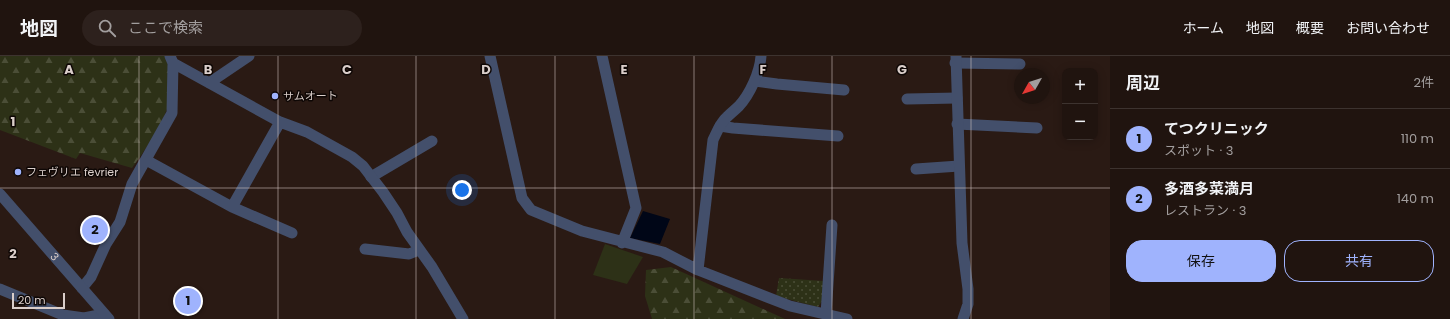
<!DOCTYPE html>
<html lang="ja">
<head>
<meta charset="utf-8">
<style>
	body { margin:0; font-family:Poppins,"Noto Sans JP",sans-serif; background:#2d211d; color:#f1f3f6 }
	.controls { position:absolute; right:12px; top:12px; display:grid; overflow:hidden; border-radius:8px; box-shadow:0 2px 10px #0003 }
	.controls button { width:36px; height:36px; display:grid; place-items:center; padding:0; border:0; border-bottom:1px solid #3d332f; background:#20140f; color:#f1f3f6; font:20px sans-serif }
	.compass { position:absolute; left:1014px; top:12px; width:36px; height:36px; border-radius:50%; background:#20140f; box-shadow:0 2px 10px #0003; rotate:231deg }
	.scale { position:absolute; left:12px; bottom:10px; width:53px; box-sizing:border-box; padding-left:4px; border:2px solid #daceca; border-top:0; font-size:11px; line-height:14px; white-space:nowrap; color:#daceca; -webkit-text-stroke:3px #0e0705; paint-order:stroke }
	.you { position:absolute; left:462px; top:134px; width:14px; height:14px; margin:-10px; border:3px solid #fff; border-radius:50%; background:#1a73e8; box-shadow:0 0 0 6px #1a73e833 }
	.badge { display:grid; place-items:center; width:26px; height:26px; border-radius:50%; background:#9fb3fd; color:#111; font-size:13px; font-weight:700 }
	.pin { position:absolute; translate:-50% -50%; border:2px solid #fff; box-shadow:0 1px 4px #0006 }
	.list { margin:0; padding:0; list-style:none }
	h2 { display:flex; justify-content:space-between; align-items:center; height:52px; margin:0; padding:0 16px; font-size:17px }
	h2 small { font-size:13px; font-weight:400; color:#a29e9e }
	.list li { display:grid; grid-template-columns:26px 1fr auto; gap:12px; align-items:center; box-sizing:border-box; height:60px; padding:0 16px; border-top:1px solid #3d332f }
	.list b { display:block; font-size:15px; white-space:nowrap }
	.list p { margin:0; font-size:13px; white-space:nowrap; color:#a29e9e }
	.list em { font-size:13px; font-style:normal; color:#a29e9e }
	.actions { display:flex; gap:8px; padding:12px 16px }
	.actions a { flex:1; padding:9px 0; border:1px solid #9fb3fd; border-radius:16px; text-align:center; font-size:14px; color:#9fb3fd }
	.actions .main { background:#9fb3fd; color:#111 }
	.icon { flex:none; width:22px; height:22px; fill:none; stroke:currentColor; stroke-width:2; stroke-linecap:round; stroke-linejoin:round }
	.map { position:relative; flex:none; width:1110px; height:263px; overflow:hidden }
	header { display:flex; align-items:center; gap:24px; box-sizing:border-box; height:56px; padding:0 20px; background:#20140f; border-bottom:1px solid #3d332f }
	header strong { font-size:19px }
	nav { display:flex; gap:22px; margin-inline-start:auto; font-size:14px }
	.search { width:280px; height:36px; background:#2d211d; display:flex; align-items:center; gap:10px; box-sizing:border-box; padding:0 14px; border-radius:22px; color:#a29e9e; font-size:15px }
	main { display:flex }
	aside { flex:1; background:#20140f }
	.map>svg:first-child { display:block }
	.green { fill:#2d3117 }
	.forest { fill:url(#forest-firs) }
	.park { fill:url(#park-dots) }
	.water { fill:#000617 }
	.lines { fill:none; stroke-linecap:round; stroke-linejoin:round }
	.service { stroke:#434f6b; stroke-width:11 }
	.minor { stroke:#434f6b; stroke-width:11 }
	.tertiary { stroke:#434f6b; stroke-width:11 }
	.grid { fill:none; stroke:#daceca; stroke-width:1; stroke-opacity:0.55 }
	.poi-dot { fill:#9fb3fd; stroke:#0e0705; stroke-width:1.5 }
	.labels { text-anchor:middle; stroke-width:3; stroke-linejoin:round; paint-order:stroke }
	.poi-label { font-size:11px; fill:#daceca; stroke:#0e0705; text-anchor:start }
	.street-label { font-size:11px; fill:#daceca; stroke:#0e0705 }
	.grid-label { font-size:13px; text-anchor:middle; font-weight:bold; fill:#daceca; stroke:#0e0705; stroke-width:3; stroke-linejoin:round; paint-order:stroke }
</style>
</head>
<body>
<header>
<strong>地図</strong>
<div class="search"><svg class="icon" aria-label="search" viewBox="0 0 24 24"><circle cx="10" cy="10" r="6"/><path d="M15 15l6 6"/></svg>ここで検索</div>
<nav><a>ホーム</a><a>地図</a><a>概要</a><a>お問い合わせ</a></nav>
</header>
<main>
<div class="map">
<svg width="1110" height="263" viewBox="0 0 1110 263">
	<defs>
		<pattern id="forest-firs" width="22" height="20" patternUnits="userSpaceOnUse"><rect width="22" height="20" fill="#2d3117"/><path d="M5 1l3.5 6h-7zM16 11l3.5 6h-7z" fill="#4b4e37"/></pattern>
		<pattern id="park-dots" width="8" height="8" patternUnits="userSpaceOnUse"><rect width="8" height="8" fill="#2d3117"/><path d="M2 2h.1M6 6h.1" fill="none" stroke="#4b4e37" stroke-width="1.8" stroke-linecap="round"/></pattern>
	</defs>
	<rect width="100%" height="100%" fill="#2a1a14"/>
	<path class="green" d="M605,188L643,201L627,228L593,219Z"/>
	<path class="forest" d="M0,0H166C169,9 171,41 168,50C161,71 145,94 132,112L80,97L76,103L0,74Z
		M671,211L785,263H652L645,240L646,214Z"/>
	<path class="park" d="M779,222L824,225L822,245L818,251L776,240Z"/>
	<path class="water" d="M643,155L670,163L660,188L630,182Z"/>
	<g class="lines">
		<path class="service" d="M955,7L1020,8
			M755,25L777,28L844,34
			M907,43L957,42
			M957,68L1037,72
			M720,70L733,72L838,80
			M916,113L959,110
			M371,121L432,85
			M365,193L409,198L419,194
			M826,258L832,169"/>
		<path class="minor" d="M490,0L522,142L531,154L582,175L663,196L698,214L790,250L847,263
			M602,0L636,152L622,187
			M956,0L962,187L968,233V248L963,263
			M173,7L280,66L307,76L352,101L363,110L383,136L397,157L407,176L432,211L463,263
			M209,27L249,0
			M146,104L232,151L292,177
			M232,151L280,66
			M698,214L713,84C717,76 720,67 727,61C731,57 735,54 739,50C750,38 760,16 761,0
			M82,232L91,221L106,188L120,166L132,128L172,57L173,7L170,0
			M0,233L63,259L84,262L104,258"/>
		<path class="tertiary" id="s1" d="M0,138L109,263"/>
	</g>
	<path class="grid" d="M139,0V263M278,0V263M416,0V263M555,0V263M694,0V263M832,0V263M971,0V263M0,132H1110"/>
	<g class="poi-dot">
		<circle cx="275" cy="40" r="4"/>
		<circle cx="18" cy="116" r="4"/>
	</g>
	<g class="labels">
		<g class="poi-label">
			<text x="283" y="44">サムオート</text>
			<text x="26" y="120">フェヴリエ fevrier</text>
		</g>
		<g class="street-label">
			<text dy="4" stroke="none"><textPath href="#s1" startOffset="83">3</textPath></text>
		</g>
	</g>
	<g class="grid-label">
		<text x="69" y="18">A</text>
		<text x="208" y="18">B</text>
		<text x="347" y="18">C</text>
		<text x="486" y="18">D</text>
		<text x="624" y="18">E</text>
		<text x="763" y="18">F</text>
		<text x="902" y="18">G</text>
		<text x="13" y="70">1</text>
		<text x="13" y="202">2</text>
	</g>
</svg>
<div class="controls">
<button>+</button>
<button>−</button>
</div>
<svg class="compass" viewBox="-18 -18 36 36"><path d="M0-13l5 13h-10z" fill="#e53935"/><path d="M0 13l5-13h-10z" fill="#a29e9e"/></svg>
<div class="scale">20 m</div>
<div class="you"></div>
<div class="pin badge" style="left:188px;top:245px">1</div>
<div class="pin badge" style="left:95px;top:174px">2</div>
</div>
<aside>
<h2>周辺<small>2件</small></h2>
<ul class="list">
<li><span class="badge">1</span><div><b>てつクリニック</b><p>スポット · 3</p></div><em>110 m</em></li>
<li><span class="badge">2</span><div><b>多酒多菜満月</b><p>レストラン · 3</p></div><em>140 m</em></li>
</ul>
<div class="actions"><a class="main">保存</a><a>共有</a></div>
</aside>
</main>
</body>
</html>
